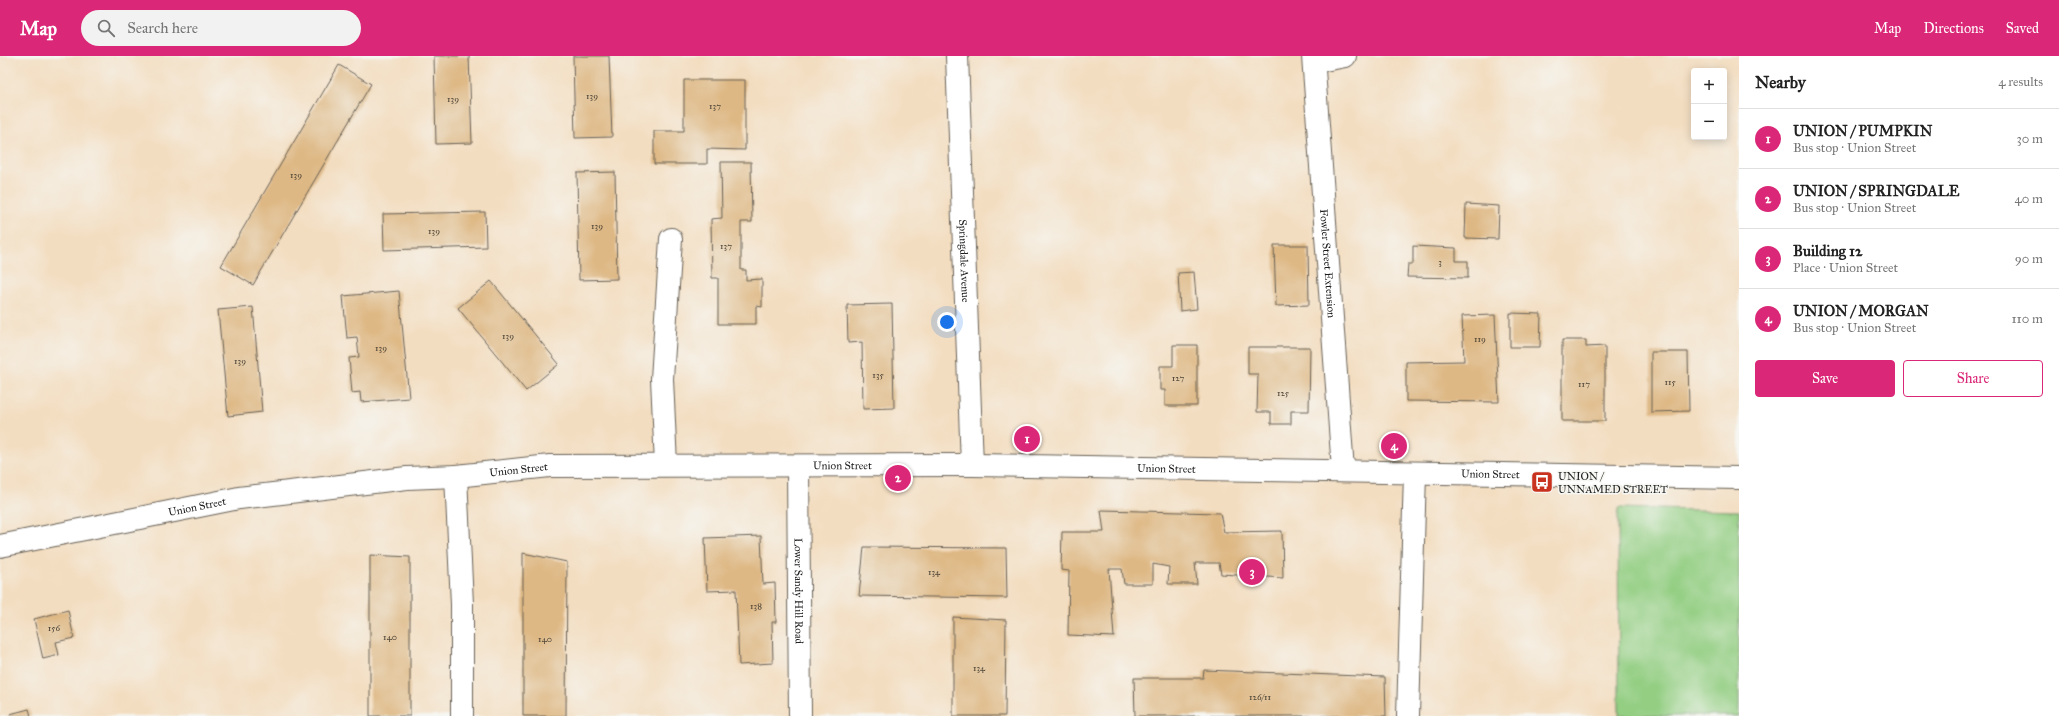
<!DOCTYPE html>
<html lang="en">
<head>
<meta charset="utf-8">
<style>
	body { margin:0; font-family:"IM FELL Great Primer",serif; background:#f2f2f2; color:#222 }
	.controls { position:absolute; right:12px; top:12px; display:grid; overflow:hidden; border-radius:4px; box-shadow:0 2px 10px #0003 }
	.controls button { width:36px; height:36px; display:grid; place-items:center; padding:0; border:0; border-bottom:1px solid #e0e0e0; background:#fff; color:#222; font:20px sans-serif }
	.you { position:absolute; left:947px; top:266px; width:14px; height:14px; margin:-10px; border:3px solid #fff; border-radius:50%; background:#1a73e8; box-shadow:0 0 0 6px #1a73e833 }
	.badge { display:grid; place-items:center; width:26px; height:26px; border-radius:50%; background:#db2777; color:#fff; font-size:13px; font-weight:700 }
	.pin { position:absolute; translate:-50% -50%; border:2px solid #fff; box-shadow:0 1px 4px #0006 }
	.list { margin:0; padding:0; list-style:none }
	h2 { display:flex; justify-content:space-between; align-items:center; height:52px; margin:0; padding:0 16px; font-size:17px }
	h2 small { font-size:13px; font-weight:400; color:#767676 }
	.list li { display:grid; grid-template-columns:26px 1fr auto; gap:12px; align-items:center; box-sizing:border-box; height:60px; padding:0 16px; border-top:1px solid #e0e0e0 }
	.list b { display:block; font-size:15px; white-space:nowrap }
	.list p { margin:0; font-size:13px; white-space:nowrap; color:#767676 }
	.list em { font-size:13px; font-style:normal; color:#767676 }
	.actions { display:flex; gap:8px; padding:12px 16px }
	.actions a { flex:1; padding:9px 0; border:1px solid #db2777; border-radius:4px; text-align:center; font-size:14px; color:#db2777 }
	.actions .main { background:#db2777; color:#fff }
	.icon { flex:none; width:22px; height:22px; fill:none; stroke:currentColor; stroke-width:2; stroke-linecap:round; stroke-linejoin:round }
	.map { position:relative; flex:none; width:1739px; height:660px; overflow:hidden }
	header { display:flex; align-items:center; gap:24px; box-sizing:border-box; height:56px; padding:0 20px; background:#db2777; color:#fff }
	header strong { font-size:19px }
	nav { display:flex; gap:22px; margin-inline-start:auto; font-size:14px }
	.search { width:280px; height:36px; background:#f2f2f2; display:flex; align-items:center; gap:10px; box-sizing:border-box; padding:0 14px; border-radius:22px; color:#767676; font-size:15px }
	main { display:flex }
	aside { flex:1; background:#fff }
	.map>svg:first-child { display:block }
	.green { fill:#93ce82; stroke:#58754f }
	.building { fill:#deb884 }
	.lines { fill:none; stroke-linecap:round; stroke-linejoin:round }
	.minor-casing { stroke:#676055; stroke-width:24 }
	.major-casing { stroke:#676055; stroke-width:24 }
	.minor { stroke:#fff; stroke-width:22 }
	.major { stroke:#fff; stroke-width:22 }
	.labels { text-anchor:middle; stroke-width:3; stroke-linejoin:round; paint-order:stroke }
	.number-label { font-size:9px; fill:#4c4336 }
	.street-label { font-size:11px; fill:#1c1c1c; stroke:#f6f6f2 }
	.poi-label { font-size:11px; fill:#1c1c1c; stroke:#f6f6f2; text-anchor:start }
</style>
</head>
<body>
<header>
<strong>Map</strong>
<div class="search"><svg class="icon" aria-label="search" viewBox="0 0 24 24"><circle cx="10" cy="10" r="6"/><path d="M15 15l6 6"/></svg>Search here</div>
<nav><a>Map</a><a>Directions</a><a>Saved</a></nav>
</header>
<main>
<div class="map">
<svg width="1739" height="660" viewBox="0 0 1739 660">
	<rect width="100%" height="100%" fill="#f6f6f2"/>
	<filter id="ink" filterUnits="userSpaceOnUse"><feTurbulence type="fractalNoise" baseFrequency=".025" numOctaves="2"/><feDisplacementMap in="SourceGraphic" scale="8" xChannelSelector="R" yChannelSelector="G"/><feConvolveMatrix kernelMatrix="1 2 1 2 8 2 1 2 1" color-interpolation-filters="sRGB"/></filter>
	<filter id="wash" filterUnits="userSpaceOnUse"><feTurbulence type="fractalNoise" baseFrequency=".012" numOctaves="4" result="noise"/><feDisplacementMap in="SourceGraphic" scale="16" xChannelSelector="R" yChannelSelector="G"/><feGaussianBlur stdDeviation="0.9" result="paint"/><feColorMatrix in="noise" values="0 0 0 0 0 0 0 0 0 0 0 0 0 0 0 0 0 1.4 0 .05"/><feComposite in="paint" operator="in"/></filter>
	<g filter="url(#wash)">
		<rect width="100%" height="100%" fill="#f3ddc0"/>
		<path class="green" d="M1618,452L1739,455V660H1619Z"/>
		<g id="blocks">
			<path class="building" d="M434,0H469L472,87L436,88Z
				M573,0H609L612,81L575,82Z
				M339,9L371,28L253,229L221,210Z
				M684,24H745V94L707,93V108H654V75H684Z
				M721,106H751L752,166H741V214H746V224L762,223V251L756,250V268H718V222H712L711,163L722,162Z
				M615,116L617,223L579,224L577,117Z
				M1466,148L1499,150L1498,183L1465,182Z
				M485,156L486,191L384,194L383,158Z
				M1274,189H1308L1309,249L1276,250Z
				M1413,190L1456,192V205H1468V222L1407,221L1408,208H1413Z
				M1194,216L1197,253L1180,255L1178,217Z
				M491,225L559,308L526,335L458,252Z
				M399,235L409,342L361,346L360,336L352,337L349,302L359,301L357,281L347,282L343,240Z
				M892,248L894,352L863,353L862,286L848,287L847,249Z
				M253,251L262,356L228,360L218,254Z
				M1510,257L1541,258L1540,291H1510Z
				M1495,259L1499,346L1406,345V306L1464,305L1462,260Z
				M1562,284H1586V291L1605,290V365H1562Z
				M1173,289H1197V350H1165V334H1160V310H1173Z
				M1248,291H1310L1309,355H1291V368H1271V356H1257L1258,318H1248Z
				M1651,296H1688L1689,355L1651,356Z
				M1101,454L1220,457L1224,476L1282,475L1283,522L1221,518L1219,507H1195L1197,528H1168L1169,511L1153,508V528H1124L1122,513H1109L1114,581L1068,579L1069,515L1061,514L1062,476H1104Z
				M761,480L763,528L775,527L776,566H772L773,607L739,609L736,534L707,535L705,482Z
				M864,491L1006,492L1007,542L859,540Z
				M523,497L567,506L566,660H523Z
				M370,499L410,501V660H370Z
				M68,554L74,582L56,586L59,599L43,603L34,563Z
				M953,561L1006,564L1005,660H953Z
				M1204,614L1385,621L1386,660H1135L1134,622H1203Z
				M29,653L31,660H11L10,658Z"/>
		</g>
	</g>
	<g filter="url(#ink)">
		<use href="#blocks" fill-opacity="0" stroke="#676055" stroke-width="1"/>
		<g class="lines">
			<g class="minor-casing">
				<g id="minor">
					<path id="s1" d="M957,0L972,409"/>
					<path id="s2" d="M1313,0L1343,414"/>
					<path d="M1314,6L1345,0"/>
					<path d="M666,409L662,323L671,183"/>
					<path id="s3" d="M798,410L800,660"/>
					<path d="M456,420L462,548V660"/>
					<path d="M1408,660L1415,417"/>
				</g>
			</g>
			<g class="major-casing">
				<g id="major">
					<path id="s4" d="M0,490L239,442L407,422L456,420L550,410L972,409L1739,422"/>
				</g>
			</g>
			<use href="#minor" class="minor"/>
			<use href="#major" class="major"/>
		</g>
	</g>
	<defs>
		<g id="bus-square" transform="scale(1.15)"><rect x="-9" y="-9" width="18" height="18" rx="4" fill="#c8321e" stroke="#f6f6f2"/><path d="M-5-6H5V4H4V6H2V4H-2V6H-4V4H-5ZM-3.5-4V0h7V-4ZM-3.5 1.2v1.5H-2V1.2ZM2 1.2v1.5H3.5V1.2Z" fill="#fff"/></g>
	</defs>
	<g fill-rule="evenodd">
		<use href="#bus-square" x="1542" y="426"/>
	</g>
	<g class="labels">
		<g class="number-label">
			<text x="592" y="43">139</text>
			<text x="453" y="46">139</text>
			<text x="715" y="53">137</text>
			<text x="296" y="122">139</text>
			<text x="597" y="173">139</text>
			<text x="434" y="178">139</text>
			<text x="726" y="193">137</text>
			<text x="1440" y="209">3</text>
			<text x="508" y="283">139</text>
			<text x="1480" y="286">119</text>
			<text x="381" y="295">139</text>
			<text x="240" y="308">139</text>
			<text x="878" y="322">135</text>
			<text x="1178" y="325">127</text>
			<text x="1670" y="329">115</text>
			<text x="1584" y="331">117</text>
			<text x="1283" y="340">125</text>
			<text x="934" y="519">134</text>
			<text x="756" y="553">138</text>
			<text x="54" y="575">156</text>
			<text x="390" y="584">140</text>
			<text x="545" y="586">140</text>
			<text x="979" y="615">134</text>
			<text x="1260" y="644">126/11</text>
		</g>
		<g class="street-label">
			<text dy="4" stroke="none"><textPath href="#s1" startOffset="205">Springdale Avenue</textPath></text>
			<text dy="4" stroke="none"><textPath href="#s2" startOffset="208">Fowler Street Extension</textPath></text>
			<text dy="4" stroke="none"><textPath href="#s4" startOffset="849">Union Street</textPath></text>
			<text dy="4" stroke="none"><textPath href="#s4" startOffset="1173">Union Street</textPath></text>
			<text dy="4" stroke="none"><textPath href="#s4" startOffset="525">Union Street</textPath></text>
			<text dy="4" stroke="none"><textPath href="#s4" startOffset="1497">Union Street</textPath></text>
			<text dy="4" stroke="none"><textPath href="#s4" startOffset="201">Union Street</textPath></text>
			<text dy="4" stroke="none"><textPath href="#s3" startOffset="125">Lower Sandy Hill Road</textPath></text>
		</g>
		<g class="poi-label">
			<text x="1558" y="424">UNION /<tspan x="1558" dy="13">UNNAMED STREET</tspan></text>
		</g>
	</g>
</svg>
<div class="controls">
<button>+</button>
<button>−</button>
</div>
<div class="you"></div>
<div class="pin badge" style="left:1027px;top:383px">1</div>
<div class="pin badge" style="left:898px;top:422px">2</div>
<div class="pin badge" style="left:1252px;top:516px">3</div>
<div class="pin badge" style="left:1394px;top:390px">4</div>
</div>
<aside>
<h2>Nearby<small>4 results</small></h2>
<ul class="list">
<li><span class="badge">1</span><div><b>UNION / PUMPKIN</b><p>Bus stop · Union Street</p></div><em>30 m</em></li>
<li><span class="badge">2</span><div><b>UNION / SPRINGDALE</b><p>Bus stop · Union Street</p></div><em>40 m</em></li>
<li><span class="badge">3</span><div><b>Building 12</b><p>Place · Union Street</p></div><em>90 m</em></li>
<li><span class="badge">4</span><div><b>UNION / MORGAN</b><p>Bus stop · Union Street</p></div><em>110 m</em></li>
</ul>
<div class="actions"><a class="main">Save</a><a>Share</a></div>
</aside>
</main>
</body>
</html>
